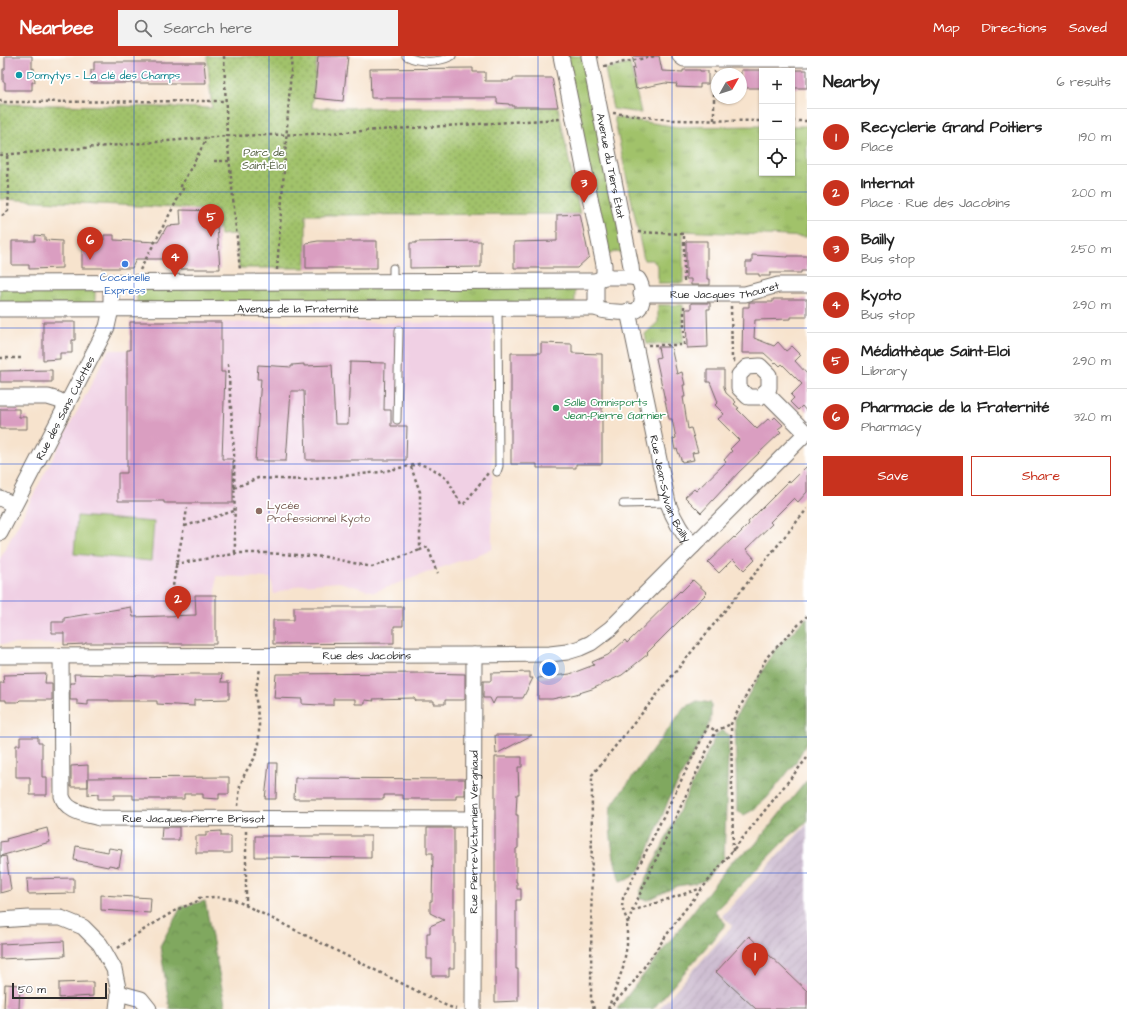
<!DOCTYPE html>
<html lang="en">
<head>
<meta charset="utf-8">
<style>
	body { margin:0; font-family:"Architects Daughter",sans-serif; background:#f2f2f2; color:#222 }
	.controls { position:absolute; right:12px; top:12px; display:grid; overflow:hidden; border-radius:0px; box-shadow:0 1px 3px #0004 }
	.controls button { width:36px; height:36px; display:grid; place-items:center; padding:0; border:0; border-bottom:1px solid #e0e0e0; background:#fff; color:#222; font:20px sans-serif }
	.compass { position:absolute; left:711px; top:12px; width:36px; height:36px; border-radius:50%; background:#fff; box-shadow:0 1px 3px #0004; rotate:51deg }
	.scale { position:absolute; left:12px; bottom:10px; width:95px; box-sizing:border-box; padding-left:4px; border:2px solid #2b2b2b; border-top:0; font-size:11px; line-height:14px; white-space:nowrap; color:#2b2b2b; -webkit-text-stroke:3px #fff; paint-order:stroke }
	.you { position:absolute; left:549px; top:613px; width:14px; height:14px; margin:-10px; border:3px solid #fff; border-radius:50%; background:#1a73e8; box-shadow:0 0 0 6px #1a73e833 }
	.badge { display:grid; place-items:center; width:26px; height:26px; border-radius:50%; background:#c8321e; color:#fff; font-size:13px; font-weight:700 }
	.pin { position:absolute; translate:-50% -33px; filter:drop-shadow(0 1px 2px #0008) }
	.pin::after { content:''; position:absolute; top:21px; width:14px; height:12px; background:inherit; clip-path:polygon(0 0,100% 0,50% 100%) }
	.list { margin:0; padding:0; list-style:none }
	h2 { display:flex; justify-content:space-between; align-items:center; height:52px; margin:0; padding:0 16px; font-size:17px }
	h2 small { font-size:13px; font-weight:400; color:#767676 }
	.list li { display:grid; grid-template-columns:26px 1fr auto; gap:12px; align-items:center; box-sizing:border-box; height:56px; padding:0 16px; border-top:1px solid #e0e0e0 }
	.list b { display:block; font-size:15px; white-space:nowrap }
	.list p { margin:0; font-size:13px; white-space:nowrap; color:#767676 }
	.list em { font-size:13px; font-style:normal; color:#767676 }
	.actions { display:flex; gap:8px; padding:12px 16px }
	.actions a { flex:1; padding:9px 0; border:1px solid #c8321e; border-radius:0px; text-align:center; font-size:14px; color:#c8321e }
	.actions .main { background:#c8321e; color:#fff }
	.icon { flex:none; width:22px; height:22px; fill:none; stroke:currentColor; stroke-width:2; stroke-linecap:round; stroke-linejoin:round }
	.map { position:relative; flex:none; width:807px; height:953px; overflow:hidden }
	header { display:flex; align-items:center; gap:24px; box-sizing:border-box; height:56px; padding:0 20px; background:#c8321e; color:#fff }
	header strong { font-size:19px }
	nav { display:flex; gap:22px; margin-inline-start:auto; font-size:14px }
	.search { width:280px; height:36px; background:#f2f2f2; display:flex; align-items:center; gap:10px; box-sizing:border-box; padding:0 14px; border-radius:0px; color:#767676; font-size:15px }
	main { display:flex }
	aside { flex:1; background:#fff }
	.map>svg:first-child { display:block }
	.built { fill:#f0d0e4 }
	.industrial { fill:url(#industrial-furrows) }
	.grass { fill:url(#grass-tufts); stroke:#66764b }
	.forest { fill:url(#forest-crowns); stroke:#566a45 }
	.garden { fill:url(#garden-dots); stroke:#66764b }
	.pitch { fill:#a1c26b; stroke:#66764b }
	.building { fill:#da9ec1 }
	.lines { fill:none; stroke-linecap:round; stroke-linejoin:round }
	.service-casing { stroke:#726b64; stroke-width:9 }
	.minor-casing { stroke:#726b64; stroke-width:17 }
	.path { stroke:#726b64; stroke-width:2.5; stroke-dasharray:3 3; stroke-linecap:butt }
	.service { stroke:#fff; stroke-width:7 }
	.minor { stroke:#fff; stroke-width:15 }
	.grid { fill:none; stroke:#1d4ed8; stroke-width:1; stroke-opacity:0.55 }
	.culture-dot { fill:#0f9aa8; stroke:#fff; stroke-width:1.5 }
	.shop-dot { fill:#3f7fe0; stroke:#fff; stroke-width:1.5 }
	.leisure-dot { fill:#2e9e5b; stroke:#fff; stroke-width:1.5 }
	.education-dot { fill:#8d6e63; stroke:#fff; stroke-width:1.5 }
	.labels { text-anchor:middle; stroke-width:3.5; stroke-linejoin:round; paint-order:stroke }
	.culture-label { font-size:11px; fill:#0d838f; stroke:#fff; text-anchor:start }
	.park-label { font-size:11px; fill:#546041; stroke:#fff }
	.street-label { font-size:11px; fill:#2b2b2b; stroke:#fff }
	.shop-label { font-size:11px; fill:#366cbe; stroke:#fff }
	.leisure-label { font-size:11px; fill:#27864d; stroke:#fff; text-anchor:start }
	.education-label { font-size:11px; fill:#785e54; stroke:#fff; text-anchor:start }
</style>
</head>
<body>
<header>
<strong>Nearbee</strong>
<div class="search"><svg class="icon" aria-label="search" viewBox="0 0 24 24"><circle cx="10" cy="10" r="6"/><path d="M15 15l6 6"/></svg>Search here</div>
<nav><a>Map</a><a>Directions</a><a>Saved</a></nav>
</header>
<main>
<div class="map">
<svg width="807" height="953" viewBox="0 0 807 953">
	<defs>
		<pattern id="industrial-furrows" width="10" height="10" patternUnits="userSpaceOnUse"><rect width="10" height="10" fill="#cebed1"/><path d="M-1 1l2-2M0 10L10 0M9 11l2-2" fill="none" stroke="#b1a3b4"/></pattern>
		<pattern id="grass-tufts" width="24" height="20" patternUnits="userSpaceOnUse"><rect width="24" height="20" fill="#a1c26b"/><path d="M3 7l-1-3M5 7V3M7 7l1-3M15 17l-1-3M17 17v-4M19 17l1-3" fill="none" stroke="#839e58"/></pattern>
		<pattern id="forest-crowns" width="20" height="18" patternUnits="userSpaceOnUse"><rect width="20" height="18" fill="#80a85f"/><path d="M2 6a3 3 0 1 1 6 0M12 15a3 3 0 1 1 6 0" fill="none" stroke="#69894f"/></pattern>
		<pattern id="garden-dots" width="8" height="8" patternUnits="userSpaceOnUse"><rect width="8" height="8" fill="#a1c26b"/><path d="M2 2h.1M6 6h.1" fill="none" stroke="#839e58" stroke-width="1.8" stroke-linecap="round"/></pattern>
	</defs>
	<rect width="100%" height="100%" fill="#fff"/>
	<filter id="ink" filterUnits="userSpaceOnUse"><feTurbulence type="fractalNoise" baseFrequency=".025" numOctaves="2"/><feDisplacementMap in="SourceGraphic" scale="8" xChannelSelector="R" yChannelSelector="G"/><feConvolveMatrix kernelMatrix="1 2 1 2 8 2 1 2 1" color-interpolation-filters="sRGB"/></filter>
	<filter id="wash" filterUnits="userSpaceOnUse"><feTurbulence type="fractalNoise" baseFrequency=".012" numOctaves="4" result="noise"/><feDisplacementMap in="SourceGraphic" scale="16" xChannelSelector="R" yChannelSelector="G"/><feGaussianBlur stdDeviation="0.9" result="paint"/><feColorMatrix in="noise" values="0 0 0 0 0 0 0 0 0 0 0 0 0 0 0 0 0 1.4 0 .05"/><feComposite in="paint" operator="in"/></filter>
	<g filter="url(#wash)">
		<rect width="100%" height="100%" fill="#f7e3cd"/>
		<path class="built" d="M130,266L492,267V493L374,536L339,526L300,529L274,538L271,522L216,520V588H189V587H171V588H112V587H85V588H0V503L109,294H130Z"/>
		<path class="industrial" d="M807,768V953H659L733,869L722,860Z"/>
		<path class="grass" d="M565,0H584L624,196L606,197Z
			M630,8L641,57L613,53L605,13Z
			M614,61L678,71L762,70V117H792V70H807V181L683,175V227H658V210L652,204H644Z
			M575,229V247L137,248V230Z
			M0,230H95V249H0Z
			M658,249H683V288H647L645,278L658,266Z"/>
		<path class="forest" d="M807,561V686L796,706L767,742L753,754L744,759L737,755L735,662L774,595Z
			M697,645L711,647V661L706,675L669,743L642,810C635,820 631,822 620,825C613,803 608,773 611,750L684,652Z
			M722,674L729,679L724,802L717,809L706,824L696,827L677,830L648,844L640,843V836L716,679Z
			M807,724V766L785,784L715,855L726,868L653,953H617L733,804L753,791Z
			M205,845L226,953H170L160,890L181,851Z"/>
		<path class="garden" d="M207,0H317L312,52L558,51L580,158L306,159V212H239L236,178L220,179L217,154L0,143V48L212,52Z"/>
		<path class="pitch" d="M77,460L154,466L151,505L74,498Z"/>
		<g id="blocks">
			<path class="building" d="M5,0H32V13L34,12L35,26H32V34H5V26H3V13H5Z
				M318,0H348L343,45L314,42Z
				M632,0H659L662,15L683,16V14H700V15H708V28H700V32L676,31L677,28L665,27L636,33L632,13L635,12Z
				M94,6H204L206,27H91V14H94Z
				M473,12V16H485V25H509V24H513V22H552L558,51H513V49H509V48L497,47V42H371L370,13Z
				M741,14H762V32H741Z
				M792,14H807V32H792Z
				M180,154L216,155L220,213H180V203H136L132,212H82V185L104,184V179H114V184L158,186L167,170L181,169Z
				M580,158L589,201L577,212H514V186L557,185V159Z
				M35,179L45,180V184L62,185V212L29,213V209H12V185H35Z
				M318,185H377V212H306V187Z
				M481,185V211L410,212V187H416V186Z
				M686,185H707V223H710V229H691V223H686Z
				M752,199L788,201V200H807V215H801V217H770V220H759V218H746V206H752Z
				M773,243H807V261H791V263L755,264L754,282L774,290L778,286L786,295L792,290L801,299L795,305L807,318V356L802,350L798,354L790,346L794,342L791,339L802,328L782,308L780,310L776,306L775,307L764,297H742L743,251H749V246H773Z
				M691,247H710V253H707L708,291L687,292L686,253H691Z
				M43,266H75V284H72V297H60V303L43,304Z
				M130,266H221V316H225L222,403H233V447H164V445H118V417H127V294H130Z
				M541,287L572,288V297L602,298V408H576V412H537V408H511V297H541Z
				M658,291H671L677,318L682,316L685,329H683L685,341H683L688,373L691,372L698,396L692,397L694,404L682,406L677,393L675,394L673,383L676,382L672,363H669L656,302L660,301Z
				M350,306L385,307L384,354H391V370H407L406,404H306L304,335H291L286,405H255L261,323H257L258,309L292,311V309L304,308V310L332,309L335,368H348Z
				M52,314V326H0V315Z
				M707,314H724V331L726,337L736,346L734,348L739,352L737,353L757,373L768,363L771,365L775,361L783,369L778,373L781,376L739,416L701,457L685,441L694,433L696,435L726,406L724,404L732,395L730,393L739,384L718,363L724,358L715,349L718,346L710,326H707Z
				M0,353H19V361H27V373H0Z
				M807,410V436L798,446L794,442L770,466L772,468L746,493L755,503L744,514L733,503L719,517L708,506L734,481L735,482L749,468L748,466L789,425L790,427Z
				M693,524L707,537L647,597L648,598L622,619L592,633L576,638L552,643H538V622L570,618L594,609L592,606L608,599L625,584L627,587L680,535L681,536Z
				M195,539H216V588H112V587H85V588L64,589V577H52V566H64V562L131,551L133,561L196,559Z
				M294,551H403V570H394V587L273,588V564H294Z
				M530,616V622H533L523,642H496L493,648L490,642H483V625H491V617Z
				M421,617L465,618V643L464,644H445V648H434V645H416L414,642L373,643L374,645L365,644V648H355V643H333V649H319L302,648V643L274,642L276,618Z
				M46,618L45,627H52V644H20L18,646H6V644H0V627H4L3,619Z
				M74,618L155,620V619L190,618H222L221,626H229V643L194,644V650L157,648V645H109V644H88V649L77,648V644H70V627H75Z
				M495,679H532L496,698Z
				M20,681H38V687H42V721H47V739H30V721H16V689H20Z
				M495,701H522V711H518L519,738H517L516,759H518V792L516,793V826H517V833H521V844H516V913H518V945L495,946Z
				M269,707H277L276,743H265Z
				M88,709V731H71V710Z
				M229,721V738H219V743L203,742V738H184V743H133V739H114V743H98V738L88,739V722Z
				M295,722L465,723V739H456V743H403V739H384V743H294Z
				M162,771H179V784H161Z
				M47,772L50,786L0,800V786L7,785L6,783Z
				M427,772H454V912H449V920H432V903H427V877H430V870L444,864L430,857V845H432L433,797H427Z
				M221,775V780H231V797H196V780H206V776Z
				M255,780H371V802L255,801Z
				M76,790L108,796L109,792L122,794L119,811L109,809L108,811L74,804Z
				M6,800L11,834L0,837V801Z
				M74,822V837L28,838L27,823Z
				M101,839L151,842L150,857L101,854Z
				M749,880L807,935V953H756L716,916Z
				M64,885L65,900L0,903V888Z
				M87,926H93V940L59,942V927Z
				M5,928L20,929L19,953H4Z"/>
		</g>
	</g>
	<g filter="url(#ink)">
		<use href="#blocks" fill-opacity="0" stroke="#726b64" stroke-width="1"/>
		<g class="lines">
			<g class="service-casing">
				<path id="service" d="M406,0C420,7 438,7 452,0
					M393,225V212
					M397,364L399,274
					M497,416L499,410L498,252
					M623,448L668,447"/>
			</g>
			<g class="minor-casing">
				<g id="minor">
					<path d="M561,0L604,209V221"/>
					<path id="s1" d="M589,0L631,210L632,221"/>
					<path d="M680,0L684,3H807"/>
					<path d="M604,221H632L638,223C643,230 645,248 637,254C631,258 602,256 596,252V225Z"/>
					<path d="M0,227L596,225"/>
					<path id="s2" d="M641,238H745L778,229H807"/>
					<path id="s3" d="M0,253L596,252"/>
					<path id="s4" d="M628,255L668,447C674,464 682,477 693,490"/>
					<path d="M760,310L769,319V332L760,341H748L739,332V319L747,311Z"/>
					<path d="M765,336L806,377"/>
					<path d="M0,341H48L58,344L67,349"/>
					<path d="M0,442L14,449"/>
					<path id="s5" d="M0,477L107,271L111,253V226"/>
					<path id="s6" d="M0,600L474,599L550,598L567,596L580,592L591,587L611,572L807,376"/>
					<path id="s7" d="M61,600L62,740C66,756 86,758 99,762L473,763"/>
					<path d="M0,864L29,862H61L83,871L100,888L114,913L119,937L117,953"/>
					<path d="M119,937L141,943L149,953"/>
					<path id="s8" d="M473,953L474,599"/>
				</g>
			</g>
			<path class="path" d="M224,0L227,80L240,214
				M604,10L656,0
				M0,43L1,46L226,45
				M613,57L671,64L762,65
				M714,64V20L715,15
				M792,65H807
				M0,99L227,80L312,78L560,63
				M214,105H230
				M2,160L8,155L9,133L7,98
				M638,176L684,178V226
				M140,214L184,131L181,130L207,82
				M277,214L292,0
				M731,250L732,303L735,306
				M648,289H684V250
				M0,302H21
				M228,308L234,396L235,498
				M411,411L420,436V494L428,491L436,514L438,517
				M234,432L258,422L306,424L380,416L419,408L432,412L448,424L461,448H464L488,417
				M185,470L234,455
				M175,508L240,497H266L326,501L372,511L420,494
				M172,542C174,510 183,483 187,452
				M238,750L240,730L245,717L254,703L259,688V668L255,637L260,613
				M246,775V849
				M733,795L731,668L767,601L807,560
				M632,855L716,675L731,668
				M628,867L622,851L623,842L708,670L716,675
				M118,892L137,878L176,854L198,845L199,842L214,841L233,843L447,950L456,953
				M594,953L591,943L592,719L807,453
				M608,953L632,928L680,860L807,702
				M608,953L623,912L627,889V870L632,855L702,832"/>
			<use href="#service" class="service"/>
			<use href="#minor" class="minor"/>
		</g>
	</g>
	<path class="grid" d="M134,0V953M269,0V953M404,0V953M538,0V953M672,0V953M0,136H807M0,272H807M0,408H807M0,545H807M0,681H807M0,817H807"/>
	<circle class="culture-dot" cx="19" cy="19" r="4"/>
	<circle class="shop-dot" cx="125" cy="208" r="4"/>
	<circle class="leisure-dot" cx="556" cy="352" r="4"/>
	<circle class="education-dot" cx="259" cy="455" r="4"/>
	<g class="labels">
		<g class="culture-label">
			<text x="27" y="23">Domytys - La clé des Champs</text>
		</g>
		<g class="park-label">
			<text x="264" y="100">Parc de<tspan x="264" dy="13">Saint-Éloi</tspan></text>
		</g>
		<g class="street-label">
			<text dy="4" stroke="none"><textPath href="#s1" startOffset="112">Avenue du Tiers État</textPath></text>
			<text dy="4" stroke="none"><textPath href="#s2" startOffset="84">Rue Jacques Thouret</textPath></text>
			<text dy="4" stroke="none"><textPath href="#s3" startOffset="298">Avenue de la Fraternité</textPath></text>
			<text dy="4" stroke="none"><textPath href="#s5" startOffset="141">Rue des Sans Culottes</textPath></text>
			<text dy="4" stroke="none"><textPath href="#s4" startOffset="183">Rue Jean-Sylvain Bailly</textPath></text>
			<text dy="4" stroke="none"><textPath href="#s6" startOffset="367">Rue des Jacobins</textPath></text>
			<text dy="4" stroke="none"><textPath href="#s7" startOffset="280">Rue Jacques-Pierre Brissot</textPath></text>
			<text dy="4" stroke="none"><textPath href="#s8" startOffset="177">Rue Pierre-Victurnien Vergniaud</textPath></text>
		</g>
		<g class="shop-label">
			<text x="125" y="225">Coccinelle<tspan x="125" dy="13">Express</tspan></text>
		</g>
		<g class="leisure-label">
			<text x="564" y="350">Salle Omnisports<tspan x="564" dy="13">Jean-Pierre Garnier</tspan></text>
		</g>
		<g class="education-label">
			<text x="267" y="453">Lycée<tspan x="267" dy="13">Professionnel Kyoto</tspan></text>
		</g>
	</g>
</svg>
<div class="controls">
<button>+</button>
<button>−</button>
<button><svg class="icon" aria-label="locate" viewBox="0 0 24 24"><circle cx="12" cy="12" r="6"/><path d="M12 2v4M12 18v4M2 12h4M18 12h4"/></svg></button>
</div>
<svg class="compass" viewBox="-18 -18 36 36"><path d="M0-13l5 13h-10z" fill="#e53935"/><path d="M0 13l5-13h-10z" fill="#767676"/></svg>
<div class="scale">50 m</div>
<div class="you"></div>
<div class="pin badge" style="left:755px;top:920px">1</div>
<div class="pin badge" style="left:178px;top:563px">2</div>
<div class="pin badge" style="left:584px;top:147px">3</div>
<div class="pin badge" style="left:175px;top:221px">4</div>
<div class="pin badge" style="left:211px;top:181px">5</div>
<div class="pin badge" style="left:90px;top:204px">6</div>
</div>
<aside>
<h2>Nearby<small>6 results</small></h2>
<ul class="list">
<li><span class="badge">1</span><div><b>Recyclerie Grand Poitiers</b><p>Place</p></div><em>190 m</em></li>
<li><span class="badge">2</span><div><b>Internat</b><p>Place · Rue des Jacobins</p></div><em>200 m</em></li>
<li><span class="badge">3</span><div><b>Bailly</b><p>Bus stop</p></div><em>250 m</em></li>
<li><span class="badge">4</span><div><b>Kyoto</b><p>Bus stop</p></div><em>290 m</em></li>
<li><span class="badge">5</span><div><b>Médiathèque Saint-Eloi</b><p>Library</p></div><em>290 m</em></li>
<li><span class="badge">6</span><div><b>Pharmacie de la Fraternité</b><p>Pharmacy</p></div><em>320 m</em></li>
</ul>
<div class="actions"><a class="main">Save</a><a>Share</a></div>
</aside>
</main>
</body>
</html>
